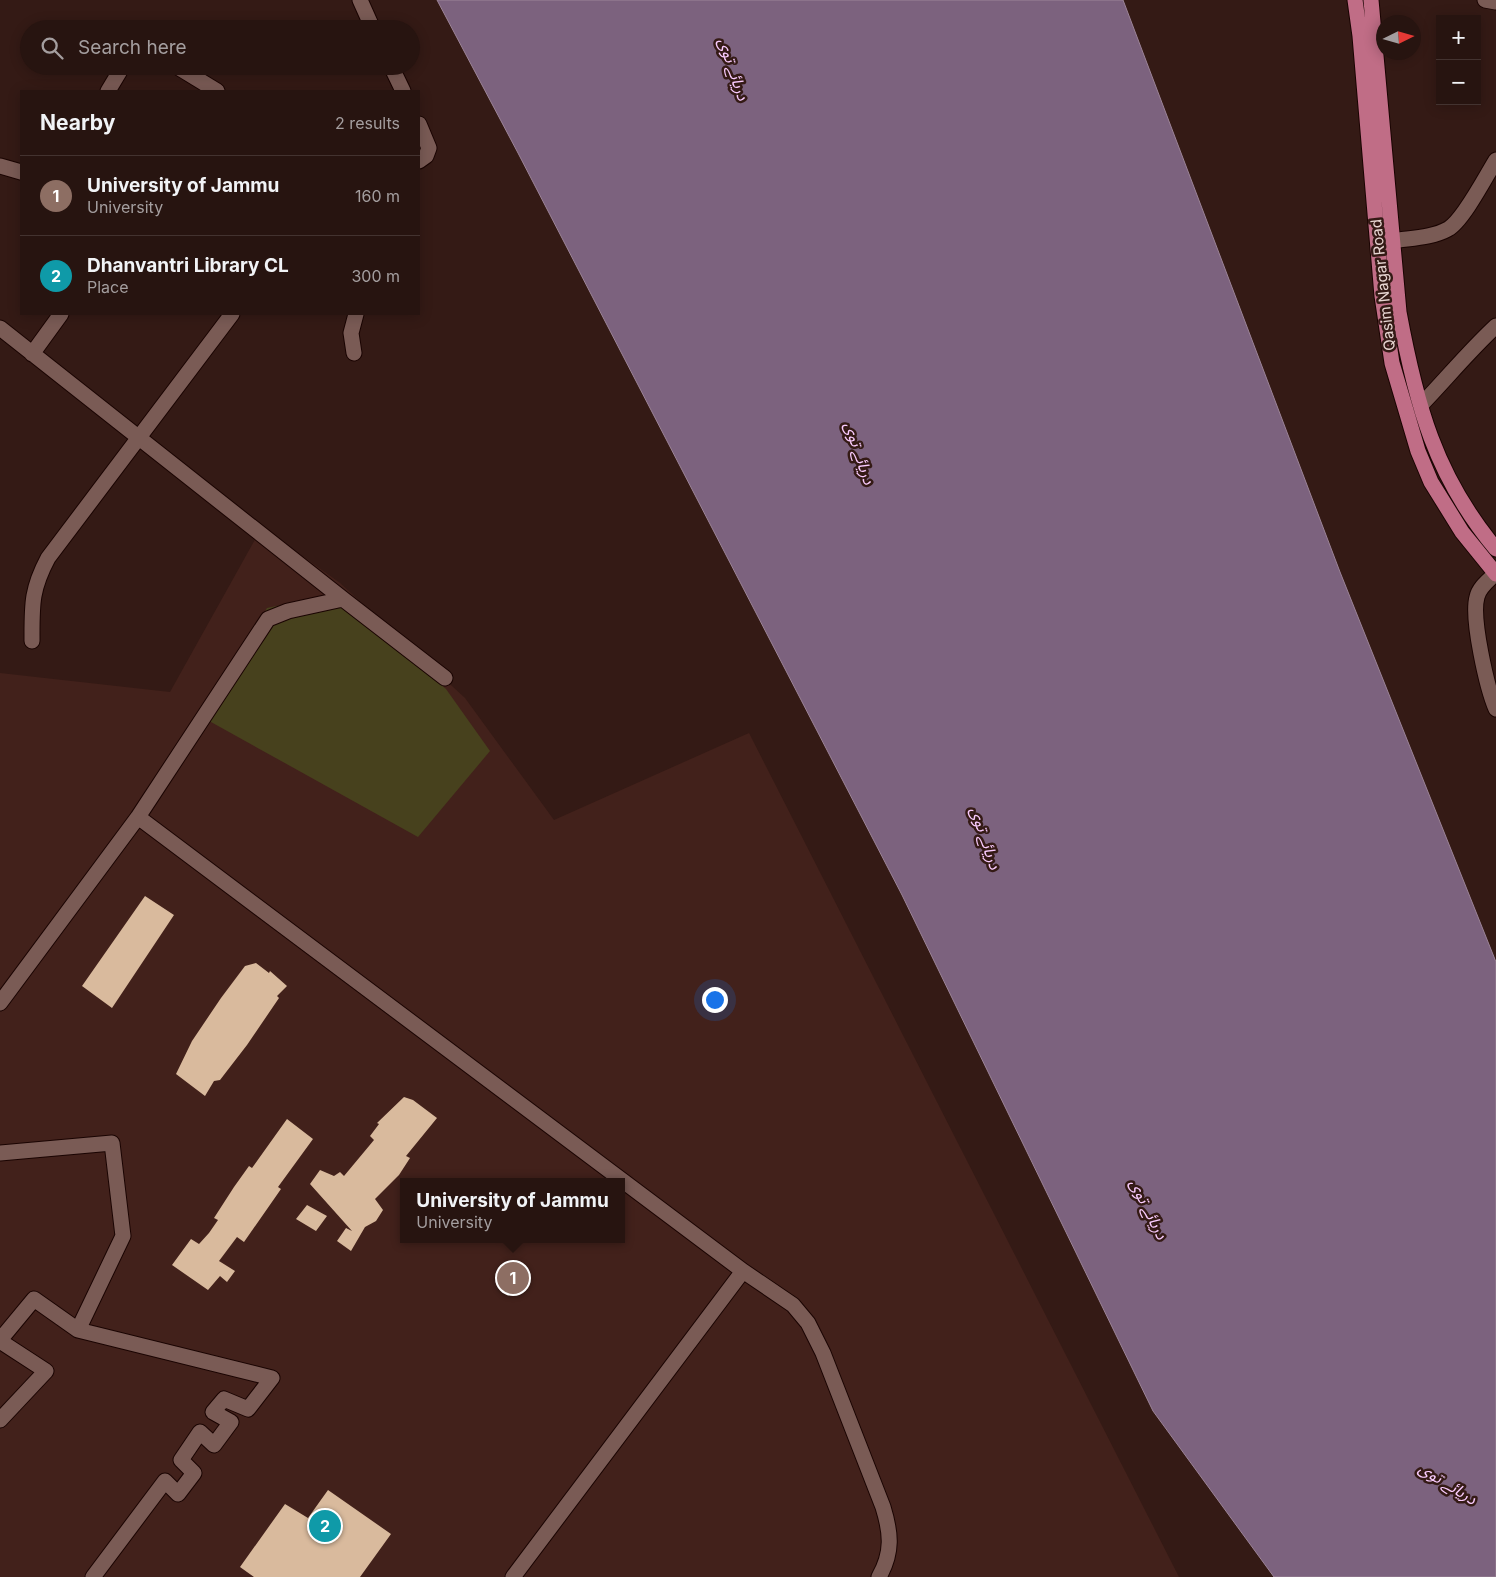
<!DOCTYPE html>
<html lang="en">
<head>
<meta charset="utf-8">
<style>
	body { margin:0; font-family:Inter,"Noto Sans Arabic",sans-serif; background:#2f1d19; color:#f1f3f6 }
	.controls { position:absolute; right:15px; top:15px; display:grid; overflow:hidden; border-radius:0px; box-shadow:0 2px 12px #0003 }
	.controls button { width:45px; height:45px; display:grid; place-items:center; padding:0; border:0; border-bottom:1px solid #433330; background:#271410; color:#f1f3f6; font:25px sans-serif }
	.compass { position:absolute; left:1376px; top:15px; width:45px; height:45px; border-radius:50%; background:#271410; box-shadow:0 2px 12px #0003; rotate:85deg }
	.you { position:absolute; left:714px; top:999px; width:18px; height:18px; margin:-12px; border:4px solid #fff; border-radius:50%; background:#1a73e8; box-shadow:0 0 0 8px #1a73e833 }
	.badge { display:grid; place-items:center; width:32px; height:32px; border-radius:50%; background:#51ccd4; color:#fff; font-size:16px; font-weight:700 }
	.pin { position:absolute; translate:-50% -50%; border:2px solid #fff; box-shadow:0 1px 5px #0006 }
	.popup { position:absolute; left:400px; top:1178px; width:225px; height:65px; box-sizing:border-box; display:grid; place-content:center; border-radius:0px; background:#271410; filter:drop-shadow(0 1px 4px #0005); font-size:16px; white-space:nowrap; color:#a49e9f }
	.popup b { font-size:19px; color:#f1f3f6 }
	.popup::after { content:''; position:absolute; left:50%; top:100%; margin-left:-10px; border:10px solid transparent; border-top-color:#271410 }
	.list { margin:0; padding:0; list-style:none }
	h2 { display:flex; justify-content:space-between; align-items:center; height:65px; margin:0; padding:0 20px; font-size:21px }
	h2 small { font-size:16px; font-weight:400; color:#a49e9f }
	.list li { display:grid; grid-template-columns:32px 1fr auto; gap:15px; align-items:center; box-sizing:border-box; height:80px; padding:0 20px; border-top:1px solid #433330 }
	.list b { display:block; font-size:19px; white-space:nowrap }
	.list p { margin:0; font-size:16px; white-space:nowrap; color:#a49e9f }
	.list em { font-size:16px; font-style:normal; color:#a49e9f }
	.icon { flex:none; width:28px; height:28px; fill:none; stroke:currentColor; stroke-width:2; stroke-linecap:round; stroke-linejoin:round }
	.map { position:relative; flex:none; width:1496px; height:1577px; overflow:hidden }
	.search { position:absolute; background:#271410; box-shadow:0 2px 12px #0003; left:20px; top:20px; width:400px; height:55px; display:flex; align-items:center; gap:12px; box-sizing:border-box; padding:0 18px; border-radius:28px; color:#a49e9f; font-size:19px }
	.panel { position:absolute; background:#271410; box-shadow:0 2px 12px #0003; left:20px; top:90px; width:400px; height:225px; border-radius:0px }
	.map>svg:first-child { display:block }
	.built { fill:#42211b; fill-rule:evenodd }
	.green { fill:#47411d }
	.water { fill:#7c627e; stroke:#9c8497 }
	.building { fill:#d9ba9d }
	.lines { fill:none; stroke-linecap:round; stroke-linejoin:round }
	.minor-casing { stroke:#1a0402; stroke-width:17 }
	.major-casing { stroke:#1a0402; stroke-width:17 }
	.minor { stroke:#7a5b55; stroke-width:15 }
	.major { stroke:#c06d86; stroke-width:15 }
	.labels { text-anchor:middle; stroke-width:5; stroke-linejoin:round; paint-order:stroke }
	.street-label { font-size:15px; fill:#e7d5d1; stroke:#341a15 }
	.water-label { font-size:16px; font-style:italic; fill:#faccfe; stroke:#341a15 }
</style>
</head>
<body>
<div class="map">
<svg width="1496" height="1577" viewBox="0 0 1496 1577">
	<rect width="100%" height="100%" fill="#341a15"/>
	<path class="built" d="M262,527L340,583L465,698L554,820L749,733L1179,1577H0V673L170,692ZM404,1182H622V1239H404Z"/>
	<path class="green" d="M334,594L446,689L490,751L418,837L202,717L267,608Z"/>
	<path class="water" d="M437,0H1123L1340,572L1496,962V1577H1274L1153,1411L902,895L518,153Z"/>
	<path class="building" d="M145,896L174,915L112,1008L82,986Z
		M256,963L269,973L270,971L287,986L277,996L279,998L247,1045L220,1080L214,1081L205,1096L176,1074L192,1041L221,998L245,966Z
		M404,1097L413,1100L437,1118L406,1156L410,1158L399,1175L375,1199L383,1210L376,1221L365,1227L351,1251L337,1241L346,1228L352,1231L310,1184L320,1170L334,1176L340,1172L344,1176L374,1140L370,1136L379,1124L377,1123Z
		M287,1119L313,1139L278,1187L281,1189L244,1242L237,1237L219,1261L235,1271L227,1282L220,1276L208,1290L172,1265L191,1239L199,1244L209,1233L218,1220L214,1218L234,1187L249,1166L252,1168Z
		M307,1205L327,1216L316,1231L296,1219Z
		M328,1490L391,1534L360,1577H254L240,1567L285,1504L308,1518Z"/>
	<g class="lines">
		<g class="minor-casing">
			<path id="minor" d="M360,0L373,29
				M1485,0L1496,2
				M176,66L217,91
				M391,66L403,91
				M108,91L123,66
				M419,124L429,148L426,156L419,161
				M0,166L21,172
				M1392,241C1409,238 1432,238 1448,229C1463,221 1486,176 1496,160
				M0,328L343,599L288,611L268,619L138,817
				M354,353L351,333L356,314
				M32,354L61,314
				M1421,405C1447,378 1469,351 1496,326
				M1496,573C1489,580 1479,587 1477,597C1471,618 1487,688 1496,709
				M343,599L445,678
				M32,641C32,605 31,590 48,558L232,314
				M0,1003L138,817L743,1271L513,1577
				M0,1153L112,1143L123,1236L78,1330L34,1299L0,1340
				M743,1271L793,1305L808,1323L823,1353L883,1507C891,1533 893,1552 879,1577
				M78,1330L272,1378L248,1409L224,1399L213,1412L231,1422L214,1445L200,1432L181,1460L194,1473L178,1494L165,1481L93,1577
				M0,1341L46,1371L0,1420"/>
		</g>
		<g class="major-casing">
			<path id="major" d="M1355,0L1360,36L1382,296L1392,363L1418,451L1431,482L1462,532L1496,574
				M1371,0L1399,312C1416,404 1435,476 1496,549"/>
		</g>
		<use href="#minor" class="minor"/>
		<use href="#major" class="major"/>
	</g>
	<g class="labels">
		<g class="street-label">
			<text transform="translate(1383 285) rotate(-96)" y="5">Qasim Nagar Road</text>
		</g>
		<g class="water-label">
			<text transform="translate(734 69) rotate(72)" y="6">دریائے توی</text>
			<text transform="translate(860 453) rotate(72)" y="6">دریائے توی</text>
			<text transform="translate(986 838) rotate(72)" y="6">دریائے توی</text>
			<text transform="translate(1149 1209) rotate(64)" y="6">دریائے توی</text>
			<text transform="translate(1448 1483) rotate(32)" y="6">دریائے توی</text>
		</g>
	</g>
</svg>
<div class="controls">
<button>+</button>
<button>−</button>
</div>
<svg class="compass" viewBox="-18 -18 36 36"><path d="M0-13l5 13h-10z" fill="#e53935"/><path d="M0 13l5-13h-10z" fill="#a49e9f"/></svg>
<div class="you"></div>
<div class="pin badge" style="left:513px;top:1278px;background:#8d6e63">1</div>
<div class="popup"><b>University of Jammu</b>University</div>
<div class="pin badge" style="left:325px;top:1526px;background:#0f9aa8">2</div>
<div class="search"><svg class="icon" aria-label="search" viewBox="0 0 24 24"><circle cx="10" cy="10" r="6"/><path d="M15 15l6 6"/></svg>Search here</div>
<section class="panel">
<h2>Nearby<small>2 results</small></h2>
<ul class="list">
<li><span class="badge" style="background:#8d6e63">1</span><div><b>University of Jammu</b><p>University</p></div><em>160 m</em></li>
<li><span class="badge" style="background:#0f9aa8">2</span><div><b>Dhanvantri Library CL</b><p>Place</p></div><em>300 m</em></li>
</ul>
</section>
</div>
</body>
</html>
